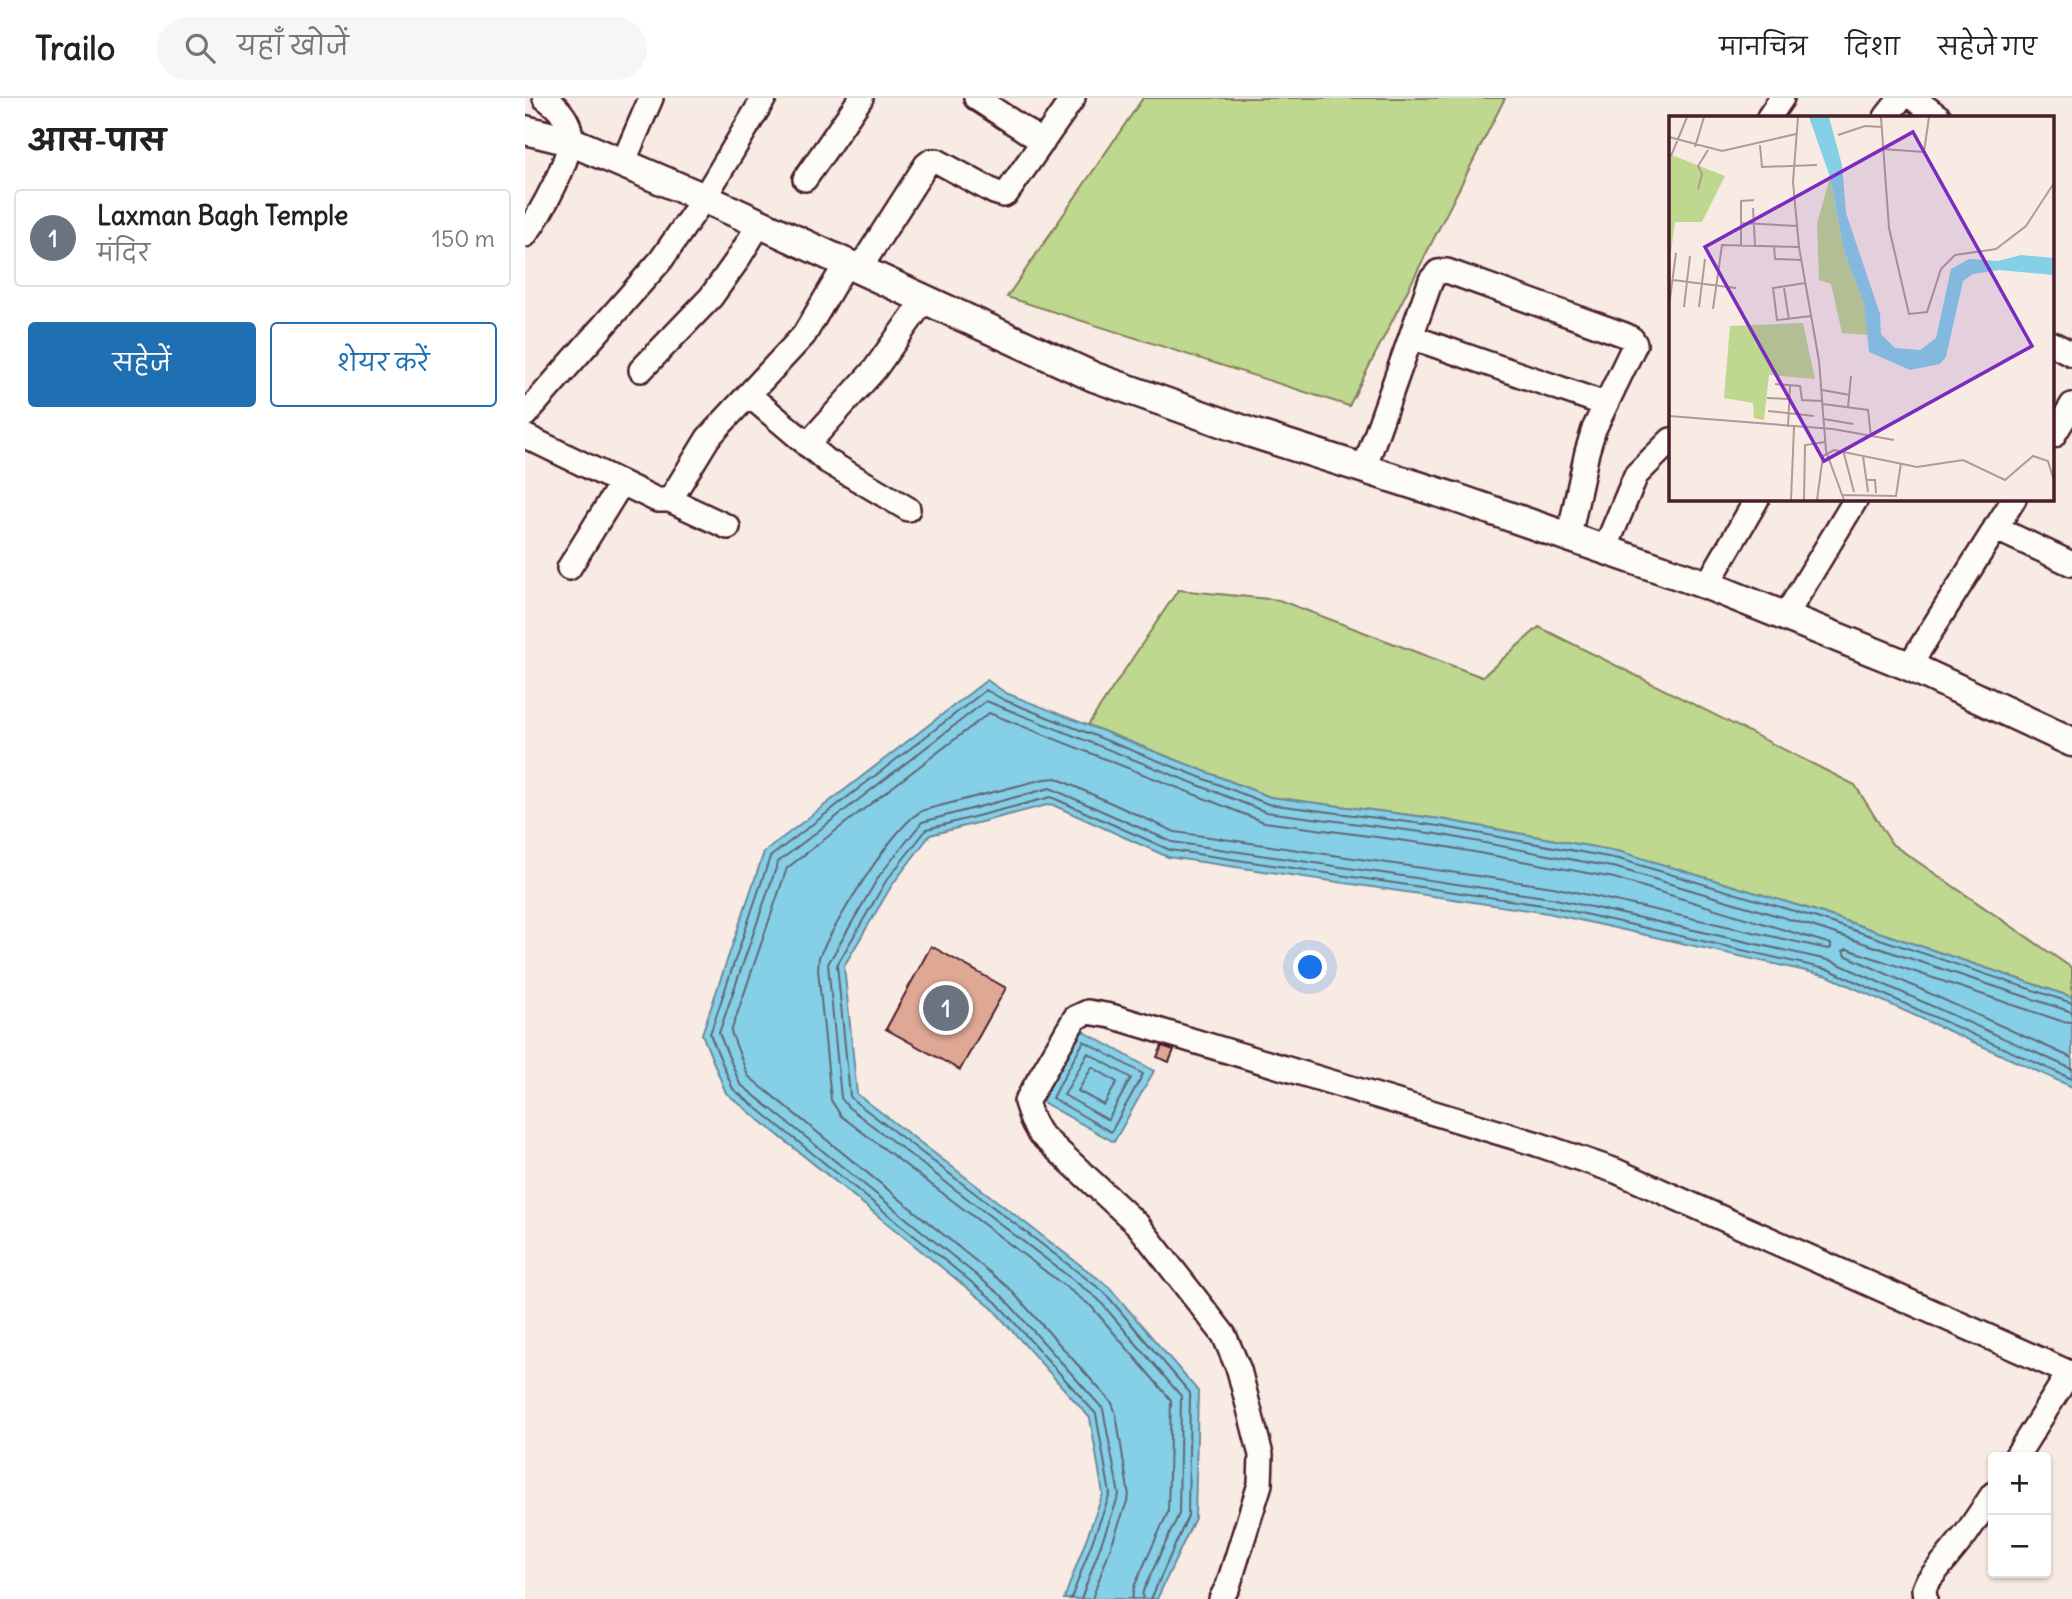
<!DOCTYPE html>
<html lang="hi">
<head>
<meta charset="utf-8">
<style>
	body { margin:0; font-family:Delius,"Playpen Sans Deva",sans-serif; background:#f6f6f6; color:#222 }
	.controls { position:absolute; right:21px; bottom:21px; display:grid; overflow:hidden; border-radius:7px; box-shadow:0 2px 5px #0004 }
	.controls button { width:63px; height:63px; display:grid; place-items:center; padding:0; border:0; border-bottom:2px solid #e0e0e0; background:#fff; color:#222; font:35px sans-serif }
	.you { position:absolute; left:786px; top:870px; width:24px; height:24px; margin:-18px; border:5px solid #fff; border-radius:50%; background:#1a73e8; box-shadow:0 0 0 10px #1a73e833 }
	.badge { display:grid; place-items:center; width:46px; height:46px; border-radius:50%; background:#1f6fb2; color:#fff; font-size:23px; font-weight:700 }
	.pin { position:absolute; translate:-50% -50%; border:4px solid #fff; box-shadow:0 2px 7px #0006 }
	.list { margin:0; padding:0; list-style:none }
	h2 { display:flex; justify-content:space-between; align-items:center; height:91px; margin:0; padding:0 28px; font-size:30px }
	h2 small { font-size:23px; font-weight:400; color:#767676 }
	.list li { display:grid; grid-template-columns:46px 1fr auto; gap:21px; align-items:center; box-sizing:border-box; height:98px; margin:0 14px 14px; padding:0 14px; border:2px solid #e0e0e0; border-radius:7px }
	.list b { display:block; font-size:26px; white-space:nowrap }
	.list p { margin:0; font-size:23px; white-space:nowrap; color:#767676 }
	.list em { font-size:23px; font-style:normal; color:#767676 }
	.actions { display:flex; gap:14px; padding:21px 28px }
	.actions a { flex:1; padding:16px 0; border:2px solid #1f6fb2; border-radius:7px; text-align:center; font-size:24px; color:#1f6fb2 }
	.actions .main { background:#1f6fb2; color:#fff }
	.icon { flex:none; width:38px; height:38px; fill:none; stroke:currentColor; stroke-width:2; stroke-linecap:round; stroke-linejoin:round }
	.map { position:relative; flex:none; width:1547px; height:1501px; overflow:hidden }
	header { display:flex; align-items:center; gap:42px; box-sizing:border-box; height:98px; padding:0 35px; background:#fff; border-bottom:2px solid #e0e0e0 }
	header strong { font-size:33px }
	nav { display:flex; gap:38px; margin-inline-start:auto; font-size:24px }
	.search { width:490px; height:63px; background:#f6f6f6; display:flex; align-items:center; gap:18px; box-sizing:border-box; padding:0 24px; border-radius:38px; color:#767676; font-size:26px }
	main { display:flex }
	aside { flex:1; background:#fff }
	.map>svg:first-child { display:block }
	.green { fill:#bed88f; stroke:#847c5d; stroke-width:2 }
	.water { fill:#85d0e6; stroke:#6d899b; stroke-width:2 }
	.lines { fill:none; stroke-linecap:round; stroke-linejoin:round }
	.shore { stroke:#626676; stroke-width:2 }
	.building { fill:#dfa895; stroke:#4a1f2b; stroke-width:2 }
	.minor-casing { stroke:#4a1f2b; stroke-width:28 }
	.major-casing { stroke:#4a1f2b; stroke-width:33 }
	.minor { stroke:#fdfcf7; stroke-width:23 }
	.major { stroke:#fdfcf7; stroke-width:28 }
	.inset-road { fill:none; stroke:#b29999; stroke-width:2 }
	.view { fill:#7b2cbf; fill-opacity:0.15; stroke:#7b2cbf; stroke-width:3.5 }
	.inset-edge { fill:none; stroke:#4a1f2b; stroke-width:3.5 }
</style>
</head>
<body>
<header>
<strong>Trailo</strong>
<div class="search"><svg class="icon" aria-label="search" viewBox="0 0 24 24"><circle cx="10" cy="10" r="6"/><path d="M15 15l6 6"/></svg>यहाँ खोजें</div>
<nav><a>मानचित्र</a><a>दिशा</a><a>सहेजे गए</a></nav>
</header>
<main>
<aside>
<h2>आस-पास<small></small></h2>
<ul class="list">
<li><span class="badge" style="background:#6b7280">1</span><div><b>Laxman Bagh Temple</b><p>मंदिर</p></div><em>150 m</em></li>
</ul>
<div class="actions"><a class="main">सहेजें</a><a>शेयर करें</a></div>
</aside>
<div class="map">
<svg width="1547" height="1501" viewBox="0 0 1547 1501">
	<rect width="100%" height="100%" fill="#f7ebe3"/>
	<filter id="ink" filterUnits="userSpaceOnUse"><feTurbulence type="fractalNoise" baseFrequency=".0143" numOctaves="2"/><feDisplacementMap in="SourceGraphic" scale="14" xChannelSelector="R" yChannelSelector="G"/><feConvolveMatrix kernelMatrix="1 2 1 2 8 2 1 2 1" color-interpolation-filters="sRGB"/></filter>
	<g filter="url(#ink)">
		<path class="green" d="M618,0H980L824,308L482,199Z
			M653,492L754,502L957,579L1014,529L1330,687L1367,746L1547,870V899L1291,813L1096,754L915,721L745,699L563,627Z"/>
		<path class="water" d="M462,582L481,595L745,699L915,721L1096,754L1291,813L1547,899V989L1303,878L1023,815L643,759L526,706L405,737L367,787L319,868L332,996L584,1189L673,1293L670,1420L632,1501H539L578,1396L565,1320L467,1210L201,995L177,936L239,754Z
			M556,932L629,973L589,1044L516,1003Z"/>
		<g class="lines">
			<path class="shore" d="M1547,924L1536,923L1322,851L1318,853L1320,857L1547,960
				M559,943L618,976L586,1034L527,1000Z
				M563,955L606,980L583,1022L539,997Z
				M567,969L592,984L579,1007L553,993Z
				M546,1501L585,1396L571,1316L471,1204L208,991L185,936L245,759L461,592L479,602L743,706L914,728L1094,761L1289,819L1547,905
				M556,1501L594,1397L578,1311L477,1198L215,986L194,935L253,764L461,603L741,714L912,736L1092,770L1287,828L1547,914
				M567,1501L604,1398L591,1316L587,1305L484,1190L223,978L206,934L262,770L464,615L739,724L911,747L1089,780L1306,846V850L1303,851L1028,789L650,734L531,680L519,681L399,712C371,722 307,830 294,859L293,871L306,1002L316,1018L566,1208L646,1302L643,1414L609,1489L607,1501
				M617,1501L618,1493L654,1416L656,1298L573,1201L323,1009L316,1000L303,866L354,778L397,724L525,690L647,744L1026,800L1307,863L1547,971
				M626,1501L663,1418L665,1295L579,1194L328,1002L325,998L312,867L361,783L402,731L526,699L645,752L1024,808L1305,872L1547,981"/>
		</g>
		<path class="building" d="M406,848L481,890L435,972L361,931Z
			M637,948L649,952L644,964L632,959Z"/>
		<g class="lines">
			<g class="minor-casing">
				<path id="minor" d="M451,0L518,44
					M1388,0L1414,19
					M1244,19L1257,0
					M1361,19L1376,0
					M98,65L126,0
					M280,81L336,0
					M0,137C15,117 48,59 45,34C43,19 31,8 20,0
					M335,170L401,67L406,63H412L469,94L479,97L482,95L548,0
					M886,239L1080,306
					M1528,246L1547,256
					M116,272L186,199L211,164L235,125
					M224,297L302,363L383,411
					M0,317L136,162L179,100L239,0
					M0,338L132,402H145L183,340L279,237L322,164
					M1528,338L1547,307
					M282,347L350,271L399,202
					M839,371L906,182L913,174L922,173L1100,237L1107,241L1110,246L1069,331L1062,354L1044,438
					M145,402L203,429
					M1470,430L1547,466
					M1080,451L1111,377L1146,342
					M44,470L96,386
					M1182,487L1232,401
					M1261,517L1331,401
					M1384,568L1489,401
					M1491,1359L1544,1275
					M696,1501L703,1488L735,1386L736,1357L714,1272L699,1237L613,1127L514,1035L507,1022L501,1004L550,920L563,914L586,918L1012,1046L1091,1073L1547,1276
					M1400,1501L1399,1491L1402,1484L1441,1436L1468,1396"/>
			</g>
			<g class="major-casing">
				<path id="major" d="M0,32L45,43L179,100L569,279L727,335L931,400L1182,487L1384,568L1547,644"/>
			</g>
			<use href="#minor" class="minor"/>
			<use href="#major" class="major"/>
		</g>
	</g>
	<g transform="translate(1144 18)">
		<rect width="385" height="385" fill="#f7ebe3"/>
		<path d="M0,38L56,60L33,106H6L0,151ZM161,61L175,135L195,188L199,219L173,217L162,168L150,164L148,108ZM134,207L146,263L100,259L95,304L85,302L84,287L55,282L61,210Z" fill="#bed88f"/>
		<path d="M140,1H160L173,49L177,97L211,198L212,218L226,232L251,234L267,222L282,153L300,143L329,145L352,139L385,142V159L330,154L304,158L294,165L277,241L271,248L241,254L200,236L195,188L175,135L161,61Z" fill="#85d0e6"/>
		<path class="inset-road" d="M129,1L124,66L130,131L150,245L157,335L175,384M212,1L220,112L240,198L258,196L272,153L286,139L327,133L357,110L385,67M169,19L196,10L213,11M0,21L53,35L127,18M91,29L93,51L148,49M26,31L35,1M213,33L255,36L260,1M2,40L18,1M29,73L33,58L29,50L39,34M84,92L86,129M72,107L128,110M72,129V85L85,84M105,130L106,143L132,144M4,164L67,172M136,167L104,172L108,204L142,200M115,172L120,204M0,190L7,137M15,191L21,140M30,191L36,143M44,193L53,129L130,131M106,268L131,270L133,284L153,285M153,274L181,279M98,282L120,283M154,288L199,294L202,321M179,291L182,260M99,295L145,300M0,300L164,313L225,324M155,303L184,308M119,311L121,270M174,334L185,376M194,340L199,376M197,364H206L207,377M173,379L227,380L232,347M122,384L125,311M135,384L136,329L156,326M148,384L154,340L165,334L248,351L294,344L336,364L364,340L379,345L385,365"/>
		<path class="view" d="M244,16L363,230L155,345L36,131Z"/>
		<rect width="385" height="385" class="inset-edge"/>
	</g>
</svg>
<div class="controls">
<button>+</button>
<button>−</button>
</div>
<div class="you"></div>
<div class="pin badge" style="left:421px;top:910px;background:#6b7280">1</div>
</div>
</main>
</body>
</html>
